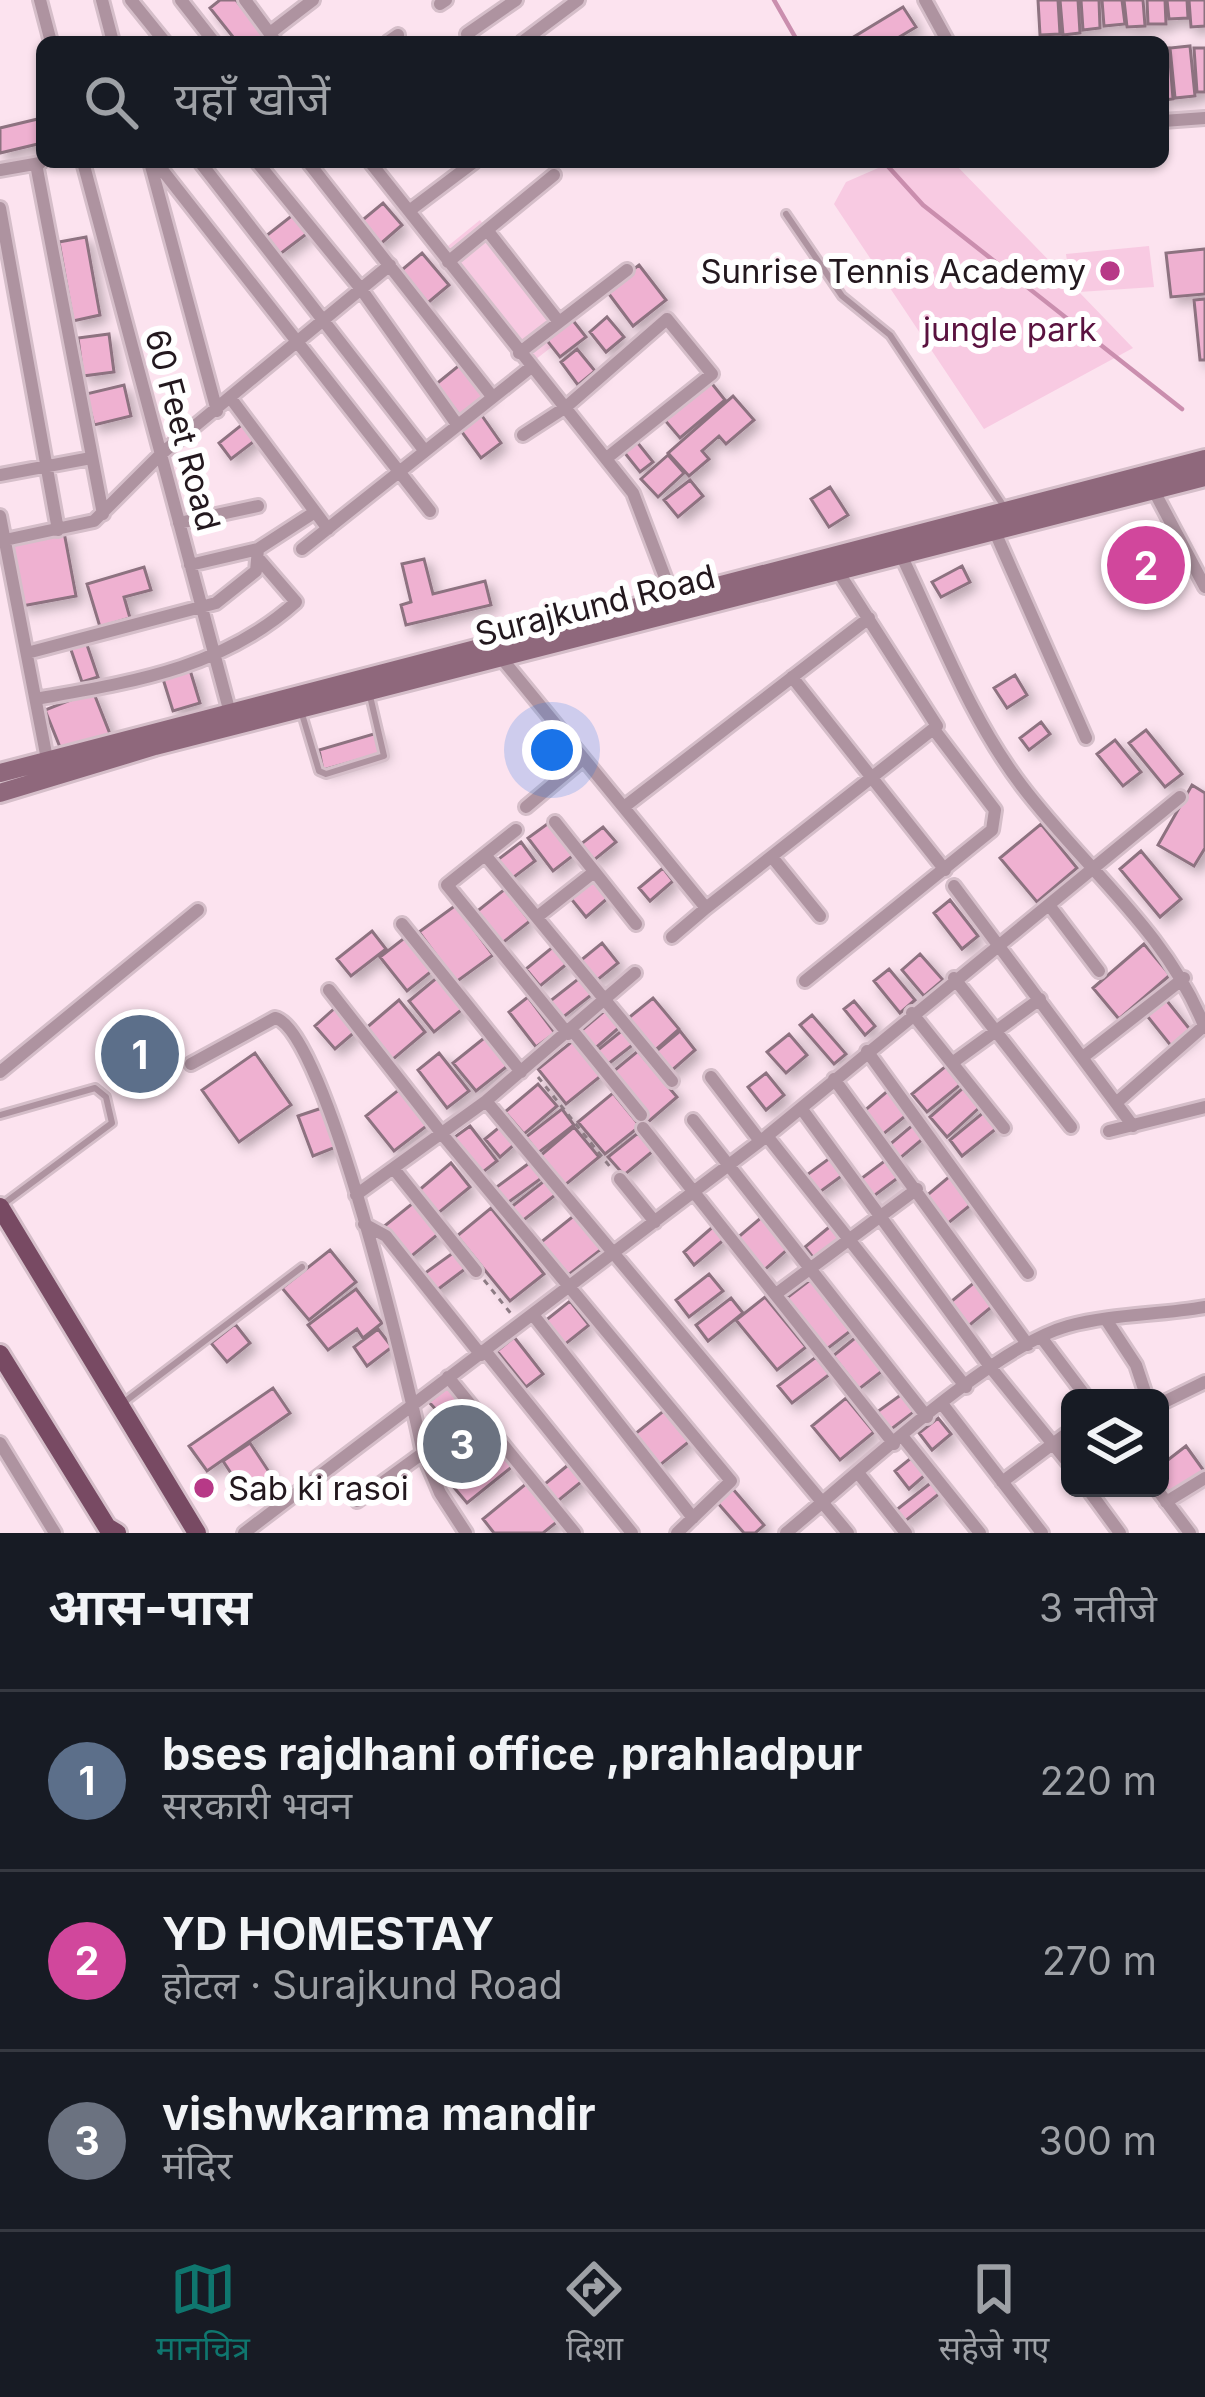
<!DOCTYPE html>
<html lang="hi">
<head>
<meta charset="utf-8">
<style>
	body { margin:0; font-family:Inter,"Noto Sans Devanagari",sans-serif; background:#242831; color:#f1f3f6 }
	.controls { position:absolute; right:36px; bottom:36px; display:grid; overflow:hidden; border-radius:18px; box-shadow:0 3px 9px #0004 }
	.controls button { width:108px; height:108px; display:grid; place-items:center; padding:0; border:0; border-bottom:3px solid #363941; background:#171b24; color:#f1f3f6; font:60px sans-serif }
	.you { position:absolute; left:552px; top:750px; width:42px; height:42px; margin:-30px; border:9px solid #fff; border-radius:50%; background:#1a73e8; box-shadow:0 0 0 18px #1a73e833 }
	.badge { display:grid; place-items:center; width:78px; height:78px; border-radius:50%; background:#0f766e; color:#fff; font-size:39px; font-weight:700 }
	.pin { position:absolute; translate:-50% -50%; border:6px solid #fff; box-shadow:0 3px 12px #0006 }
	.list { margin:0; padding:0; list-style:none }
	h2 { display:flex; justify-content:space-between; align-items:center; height:156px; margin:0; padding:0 48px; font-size:51px }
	h2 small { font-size:39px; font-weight:400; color:#9ea1a6 }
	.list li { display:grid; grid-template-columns:78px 1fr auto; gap:36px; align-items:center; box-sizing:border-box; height:180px; padding:0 48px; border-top:3px solid #363941 }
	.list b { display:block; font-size:45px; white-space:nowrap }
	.list p { margin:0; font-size:39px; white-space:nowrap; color:#9ea1a6 }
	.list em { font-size:39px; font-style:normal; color:#9ea1a6 }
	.icon { flex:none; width:66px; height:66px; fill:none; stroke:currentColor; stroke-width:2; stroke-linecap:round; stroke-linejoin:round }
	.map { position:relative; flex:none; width:1205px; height:1533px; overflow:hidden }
	.search { position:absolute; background:#171b24; box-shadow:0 3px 9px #0004; left:36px; right:36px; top:36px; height:132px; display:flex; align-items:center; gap:30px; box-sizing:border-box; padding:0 42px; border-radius:18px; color:#9ea1a6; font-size:45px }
	.sheet { height:696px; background:#171b24 }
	nav { display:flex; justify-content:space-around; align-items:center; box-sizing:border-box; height:168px; border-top:3px solid #363941; background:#171b24; font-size:33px; color:#9ea1a6 }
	nav a { display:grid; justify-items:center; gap:6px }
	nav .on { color:#0f766e }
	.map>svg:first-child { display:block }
	.green { fill:#f8cae2 }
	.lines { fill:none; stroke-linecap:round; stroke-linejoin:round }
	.stream { stroke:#ca8eae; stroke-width:4.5 }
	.building { fill:#efb1d1; stroke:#8d7280; stroke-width:3; filter:url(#shadow) }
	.service-casing { stroke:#d5bec9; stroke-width:12 }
	.minor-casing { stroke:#d5bec9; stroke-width:18 }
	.secondary-casing { stroke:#d5bec9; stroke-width:24 }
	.primary-casing { stroke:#d5bec9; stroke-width:24 }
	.path { stroke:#8d7b84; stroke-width:3; stroke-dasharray:6 6; stroke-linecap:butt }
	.service { stroke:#ae93a0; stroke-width:6 }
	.minor { stroke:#ae93a0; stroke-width:12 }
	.secondary { stroke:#8f687c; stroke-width:18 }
	.primary { stroke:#784a63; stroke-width:18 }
	.poi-dot { fill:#b73987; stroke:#fff; stroke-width:4.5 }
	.labels { text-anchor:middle; stroke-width:12; stroke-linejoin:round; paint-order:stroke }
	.poi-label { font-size:33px; fill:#23181e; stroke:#fff; text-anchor:end }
	.park-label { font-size:33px; fill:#5a123f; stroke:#fff }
	.street-label { font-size:33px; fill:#23181e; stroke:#fff }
</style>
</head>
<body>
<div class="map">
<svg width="1205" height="1533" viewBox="0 0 1205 1533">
	<defs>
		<filter id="shadow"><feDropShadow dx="6" dy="6" stdDeviation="6" flood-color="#0004"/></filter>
	</defs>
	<rect width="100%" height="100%" fill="#fce3ef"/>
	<path class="green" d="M892,162H953L1070,282L1066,254L1149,246L1154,287L1079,292L1133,348L984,429L834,204L846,182Z
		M480,220L567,335L531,363L448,246Z"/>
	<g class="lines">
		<path class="stream" d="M774,0L798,42
			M884,162L923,205L1182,409"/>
	</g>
	<path class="building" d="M220,0H236L269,41L237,42L210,8Z
		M1038,0H1058L1060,34L1040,35Z
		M1060,0H1078L1080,33L1063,35Z
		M1081,0H1099L1100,28L1083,30Z
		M1102,0H1122L1125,24L1104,26Z
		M1124,0H1143L1145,26L1127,27Z
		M1147,0H1165L1166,24H1148Z
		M1167,0H1187L1188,18L1169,19Z
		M1189,0H1205V26L1191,27Z
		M903,7L916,27L891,42H855L852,38Z
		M1190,46L1195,96L1175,98L1170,48Z
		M1163,48H1169L1173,99L1163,100Z
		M1194,48H1205V92H1197Z
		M42,118V143L0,153V128Z
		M383,203L402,225L378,246L359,223Z
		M294,214L309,232L280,254L266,236Z
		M86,237L100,315L73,321L59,242Z
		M1205,249V294L1171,297L1166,253Z
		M422,253L449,285L424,306L397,274Z
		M639,265L666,300L633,326L606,290Z
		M1205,299V360H1200L1194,300Z
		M607,317L624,337L606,352L590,332Z
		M571,318L586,337L560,357L545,338Z
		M109,334L114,372L83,376L78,338Z
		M577,349L595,371L578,385L561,362Z
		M462,363L487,394L460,416L435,385Z
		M709,380L725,400L680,438L663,418Z
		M124,385L131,416L94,425L86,394Z
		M733,396L754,420L726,444L719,436L702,451L709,459L689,476L668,453Z
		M480,413L501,443L481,458L459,428Z
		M244,423L257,439L231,459L219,443Z
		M637,442L653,462L640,472L624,452Z
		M668,455L684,473L658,497L641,479Z
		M690,480L703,496L678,517L664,500Z
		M830,487L848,515L829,527L811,499Z
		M64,532L76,596L22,606L11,541Z
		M424,559L433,594L485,581L491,605L406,625L401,605L411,602L402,564Z
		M962,566L970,582L941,597L932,582Z
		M144,567L151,590L124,597L130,618L100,627L87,584Z
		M85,639L98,677L82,682L69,644Z
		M190,670L200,703L173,711L163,679Z
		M1015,675L1027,695L1007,708L994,688Z
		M93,691L110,734L62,752L45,710Z
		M1041,722L1050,734L1029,750L1020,738Z
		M1146,730L1182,774L1165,787L1129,743Z
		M377,733L383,753L323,770L319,750Z
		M1115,740L1141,772L1123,786L1097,754Z
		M1192,785L1205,793V848L1194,866L1158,845Z
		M550,822L575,854L553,871L528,838Z
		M1041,824L1077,868L1037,902L1000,858Z
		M603,827L616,842L594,860L581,844Z
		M521,842L535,861L510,880L496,861Z
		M1141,851L1181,899L1160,917L1120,869Z
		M663,868L673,881L650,901L639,888Z
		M591,876L609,897L586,917L568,895Z
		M505,889L530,921L501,944L475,913Z
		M950,900L978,936L962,949L934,913Z
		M456,905L493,955L456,982L419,932Z
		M372,931L386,949L351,976L337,959Z
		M407,936L433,970L407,991L380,957Z
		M602,943L618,963L596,981L580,961Z
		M1144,944L1170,975L1119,1019L1093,988Z
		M554,946L568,963L540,986L526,969Z
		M920,954L943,980L924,996L902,970Z
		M889,969L915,1000L900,1013L874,981Z
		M439,976L465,1007L434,1032L409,1001Z
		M582,976L595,992L562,1018L549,1002Z
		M1163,996L1192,1032L1172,1047L1144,1012Z
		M528,997L555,1033L536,1047L509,1012Z
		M653,998L679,1029L653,1052L626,1020Z
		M399,1000L425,1032L392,1060L365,1029Z
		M854,1001L875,1026L865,1035L844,1009Z
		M336,1007L357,1030L335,1049L315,1026Z
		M608,1008L622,1025L591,1052L576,1035Z
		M812,1015L846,1054L834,1064L800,1025Z
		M624,1029L635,1043L603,1068L593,1054Z
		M680,1031L695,1050L670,1072L654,1053Z
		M789,1034L807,1055L786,1073L767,1052Z
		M488,1035L510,1064L476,1091L453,1063Z
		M574,1040L602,1075L566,1104L538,1069Z
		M638,1051L677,1097L648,1122L609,1075Z
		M255,1053L291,1105L239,1142L202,1090Z
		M439,1053L469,1091L447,1108L418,1070Z
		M946,1066L961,1084L927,1112L912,1094Z
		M766,1073L784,1095L766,1110L748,1087Z
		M538,1084L557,1106L524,1134L505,1112Z
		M401,1088L429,1124L394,1151L366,1116Z
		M963,1088L980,1107L947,1137L930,1117Z
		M890,1089L909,1113L882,1135L863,1112Z
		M613,1093L640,1126L605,1154L578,1122Z
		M322,1108L336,1147L313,1156L298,1116Z
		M562,1109L574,1125L538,1153L526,1137Z
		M984,1112L997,1128L962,1156L950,1140Z
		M914,1124L925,1137L899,1159L888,1146Z
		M502,1125L517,1142L500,1157L485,1139Z
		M470,1126L497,1161L479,1175L452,1139Z
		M574,1127L599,1157L565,1185L540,1156Z
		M638,1133L653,1151L624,1175L608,1157Z
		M834,1155L847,1172L817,1194L804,1177Z
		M886,1160L899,1177L871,1198L858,1181Z
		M532,1161L543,1177L506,1204L494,1189Z
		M451,1163L470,1187L437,1214L418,1191Z
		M950,1176L973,1203L947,1224L925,1197Z
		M548,1178L559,1192L521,1222L510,1208Z
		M418,1199L443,1230L408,1259L382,1228Z
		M491,1208L544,1274L510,1301L457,1236Z
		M576,1214L603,1248L567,1276L540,1243Z
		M763,1216L790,1247L763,1271L736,1239Z
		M833,1224L843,1237L815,1260L805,1247Z
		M715,1225L726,1238L694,1265L684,1252Z
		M330,1250L356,1282L309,1320L282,1288Z
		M457,1250L469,1266L433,1293L421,1276Z
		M709,1274L723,1291L689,1317L676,1300Z
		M814,1277L853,1329L823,1352L784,1300Z
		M976,1281L995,1304L966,1328L947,1305Z
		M356,1289L382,1323L363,1338L357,1329L328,1350L308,1325Z
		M765,1297L806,1347L777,1370L736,1320Z
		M731,1298L743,1313L708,1341L696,1325Z
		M570,1301L589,1325L564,1345L545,1321Z
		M235,1324L250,1343L227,1362L211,1343Z
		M378,1329L392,1347L367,1366L354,1347Z
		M860,1334L886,1368L859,1389L833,1356Z
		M514,1337L543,1374L526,1387L497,1351Z
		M816,1357L830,1374L792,1403L778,1386Z
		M447,1386L468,1409L450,1425L429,1402Z
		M273,1388L290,1413L207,1471L189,1446Z
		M902,1394L915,1411L890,1430L877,1412Z
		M846,1398L874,1432L840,1460L812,1426Z
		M666,1409L691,1440L655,1469L630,1438Z
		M938,1418L951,1434L932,1450L919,1433Z
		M250,1443L273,1478L246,1496L223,1461Z
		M1186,1446L1204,1471L1171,1496L1160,1481V1466Z
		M498,1447L513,1466L467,1503L451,1484Z
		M911,1458L925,1475L909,1489L895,1471Z
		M573,1461L586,1478L554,1504L540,1488Z
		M932,1482L940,1493L904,1522L895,1511Z
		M527,1483L558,1521L543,1533H494L483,1519Z
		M732,1488L764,1525L755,1533H744L716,1501Z"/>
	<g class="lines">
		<g class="service-casing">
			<path id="service" d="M786,214L842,296L890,335L1005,508
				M302,714L319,771L326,774L384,756L370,696
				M0,1115L95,1088L106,1097L112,1123L2,1205
				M123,1403L302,1267"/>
		</g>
		<g class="minor-casing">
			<path id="minor" d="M40,0L51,42
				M102,0L113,42
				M131,0L165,42
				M181,0L214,42
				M245,0L276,42
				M925,0L948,42
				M440,4L446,0
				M270,33L313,0
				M467,34L516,0
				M388,42L398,35
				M522,42L578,0
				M1163,121L1205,118
				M83,162L230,713
				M150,162L217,411
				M156,162L430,511
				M200,162L424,450
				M257,162L361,289L456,423
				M308,162L491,395
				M370,162L633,493L674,601
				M36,164L103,514
				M0,170L40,163
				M0,208L58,530
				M409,211L474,162
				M487,230L559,322
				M448,262L554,175
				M519,353L627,270
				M232,400L328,529
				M523,435L566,407L667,319L712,374L608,457
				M0,475L91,458
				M1154,491L1205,587
				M0,516L47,759
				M179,523L258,506
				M995,532L1086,738
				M5,540L94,521L161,454L390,265
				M302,549L530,368
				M902,557C939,634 970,718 1022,786C1084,868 1166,930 1205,1028
				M190,565L258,549L315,512
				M27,653L216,603L256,571L258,549
				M503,660L706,908L937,726L839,573
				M792,677L945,870
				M36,699C131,682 222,669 296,602L258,558
				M526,807L583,759
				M624,807L869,618
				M555,822L636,924
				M516,830L447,885L568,1034
				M486,856L672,1081
				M772,857L820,916
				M954,886L1133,1126
				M1049,905L1099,971
				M537,917L594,872
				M402,924L521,1072
				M672,937L706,908
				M954,978L1071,1127
				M805,981L992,830L995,810L935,731
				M329,990L442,1134L731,1481L677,1533
				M912,1013L1004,1128
				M572,1030L641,1115
				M867,1051L1028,1273
				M1083,1057L1184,978
				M952,1063L1040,999
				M191,1064L275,1018C326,1028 410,1391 423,1453L440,1493L466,1533
				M0,1072L198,910
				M711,1077L760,1141
				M834,1079L1028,1345
				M486,1101L848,1533
				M1116,1103L1204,1026
				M801,1108L991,1368L1070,1465
				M693,1120L927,1417
				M643,1128L894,1444
				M1109,1131L1205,1107
				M767,1136L966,1387
				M394,1169L476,1271
				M620,1179L655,1222
				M356,1195L486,1101L635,973
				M364,1224L386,1236L481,1355
				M776,1294L917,1189
				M534,1316L693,1518
				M1107,1321L1136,1365L1147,1398
				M1041,1337L1087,1398
				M486,1352L632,1533
				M448,1377L575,1533
				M1160,1404L1205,1382
				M943,1405L1042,1533
				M903,1437L980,1533
				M0,1443L55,1533
				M859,1474L906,1533
				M1002,1482L1070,1431
				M1087,1488L1120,1533
				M1156,1488L1190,1533
				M357,1501L423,1453
				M1166,1502L1205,1478
				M244,1533L767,1136L1180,797
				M786,1533C852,1479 991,1347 1068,1326C1112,1314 1160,1315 1205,1307"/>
		</g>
		<g class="secondary-casing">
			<path id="secondary" d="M0,773L1205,459
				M0,793L155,746L1205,477"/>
		</g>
		<g class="primary-casing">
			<path id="primary" d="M0,1207L197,1533
				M0,1354L107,1527L117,1533"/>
		</g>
		<path class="path" d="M538,1077L611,1168
			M484,1280L512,1315"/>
		<use href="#service" class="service"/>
		<use href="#minor" class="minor"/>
		<use href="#secondary" class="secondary"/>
		<use href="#primary" class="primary"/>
	</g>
	<g class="poi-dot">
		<circle cx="1110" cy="271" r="12"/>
		<circle cx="204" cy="1488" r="12"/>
	</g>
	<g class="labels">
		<g class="poi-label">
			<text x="1086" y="283">Sunrise Tennis Academy</text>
			<text x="228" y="1500" text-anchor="start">Sab ki rasoi</text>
		</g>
		<g class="park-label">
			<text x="1010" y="341">jungle park</text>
		</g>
		<g class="street-label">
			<text transform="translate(183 430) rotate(75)" y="12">60 Feet Road</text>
			<text transform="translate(595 605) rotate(-14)" y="12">Surajkund Road</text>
		</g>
	</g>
</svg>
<div class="controls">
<button><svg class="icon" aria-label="layers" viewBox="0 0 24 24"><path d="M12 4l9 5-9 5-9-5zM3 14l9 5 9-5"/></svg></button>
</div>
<div class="you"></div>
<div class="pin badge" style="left:140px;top:1054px;background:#5c6f8a">1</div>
<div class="pin badge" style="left:1146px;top:565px;background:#d1479c">2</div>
<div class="pin badge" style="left:462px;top:1444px;background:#6b7280">3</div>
<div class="search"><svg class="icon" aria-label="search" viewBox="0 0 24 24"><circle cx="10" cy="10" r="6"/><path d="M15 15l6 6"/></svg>यहाँ खोजें</div>
</div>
<section class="sheet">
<h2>आस-पास<small>3 नतीजे</small></h2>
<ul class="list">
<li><span class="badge" style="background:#5c6f8a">1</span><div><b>bses rajdhani office ,prahladpur</b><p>सरकारी भवन</p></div><em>220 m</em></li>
<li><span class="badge" style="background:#d1479c">2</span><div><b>YD HOMESTAY</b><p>होटल · Surajkund Road</p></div><em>270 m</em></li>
<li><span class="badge" style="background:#6b7280">3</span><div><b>vishwkarma mandir</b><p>मंदिर</p></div><em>300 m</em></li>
</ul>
</section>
<nav>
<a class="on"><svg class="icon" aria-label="map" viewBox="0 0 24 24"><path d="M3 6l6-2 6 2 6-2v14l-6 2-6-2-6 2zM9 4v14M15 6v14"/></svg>मानचित्र</a>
<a><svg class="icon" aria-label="directions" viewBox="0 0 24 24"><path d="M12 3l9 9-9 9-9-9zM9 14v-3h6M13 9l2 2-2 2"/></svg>दिशा</a>
<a><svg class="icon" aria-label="saved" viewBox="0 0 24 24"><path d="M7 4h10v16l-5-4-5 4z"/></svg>सहेजे गए</a>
</nav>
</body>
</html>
